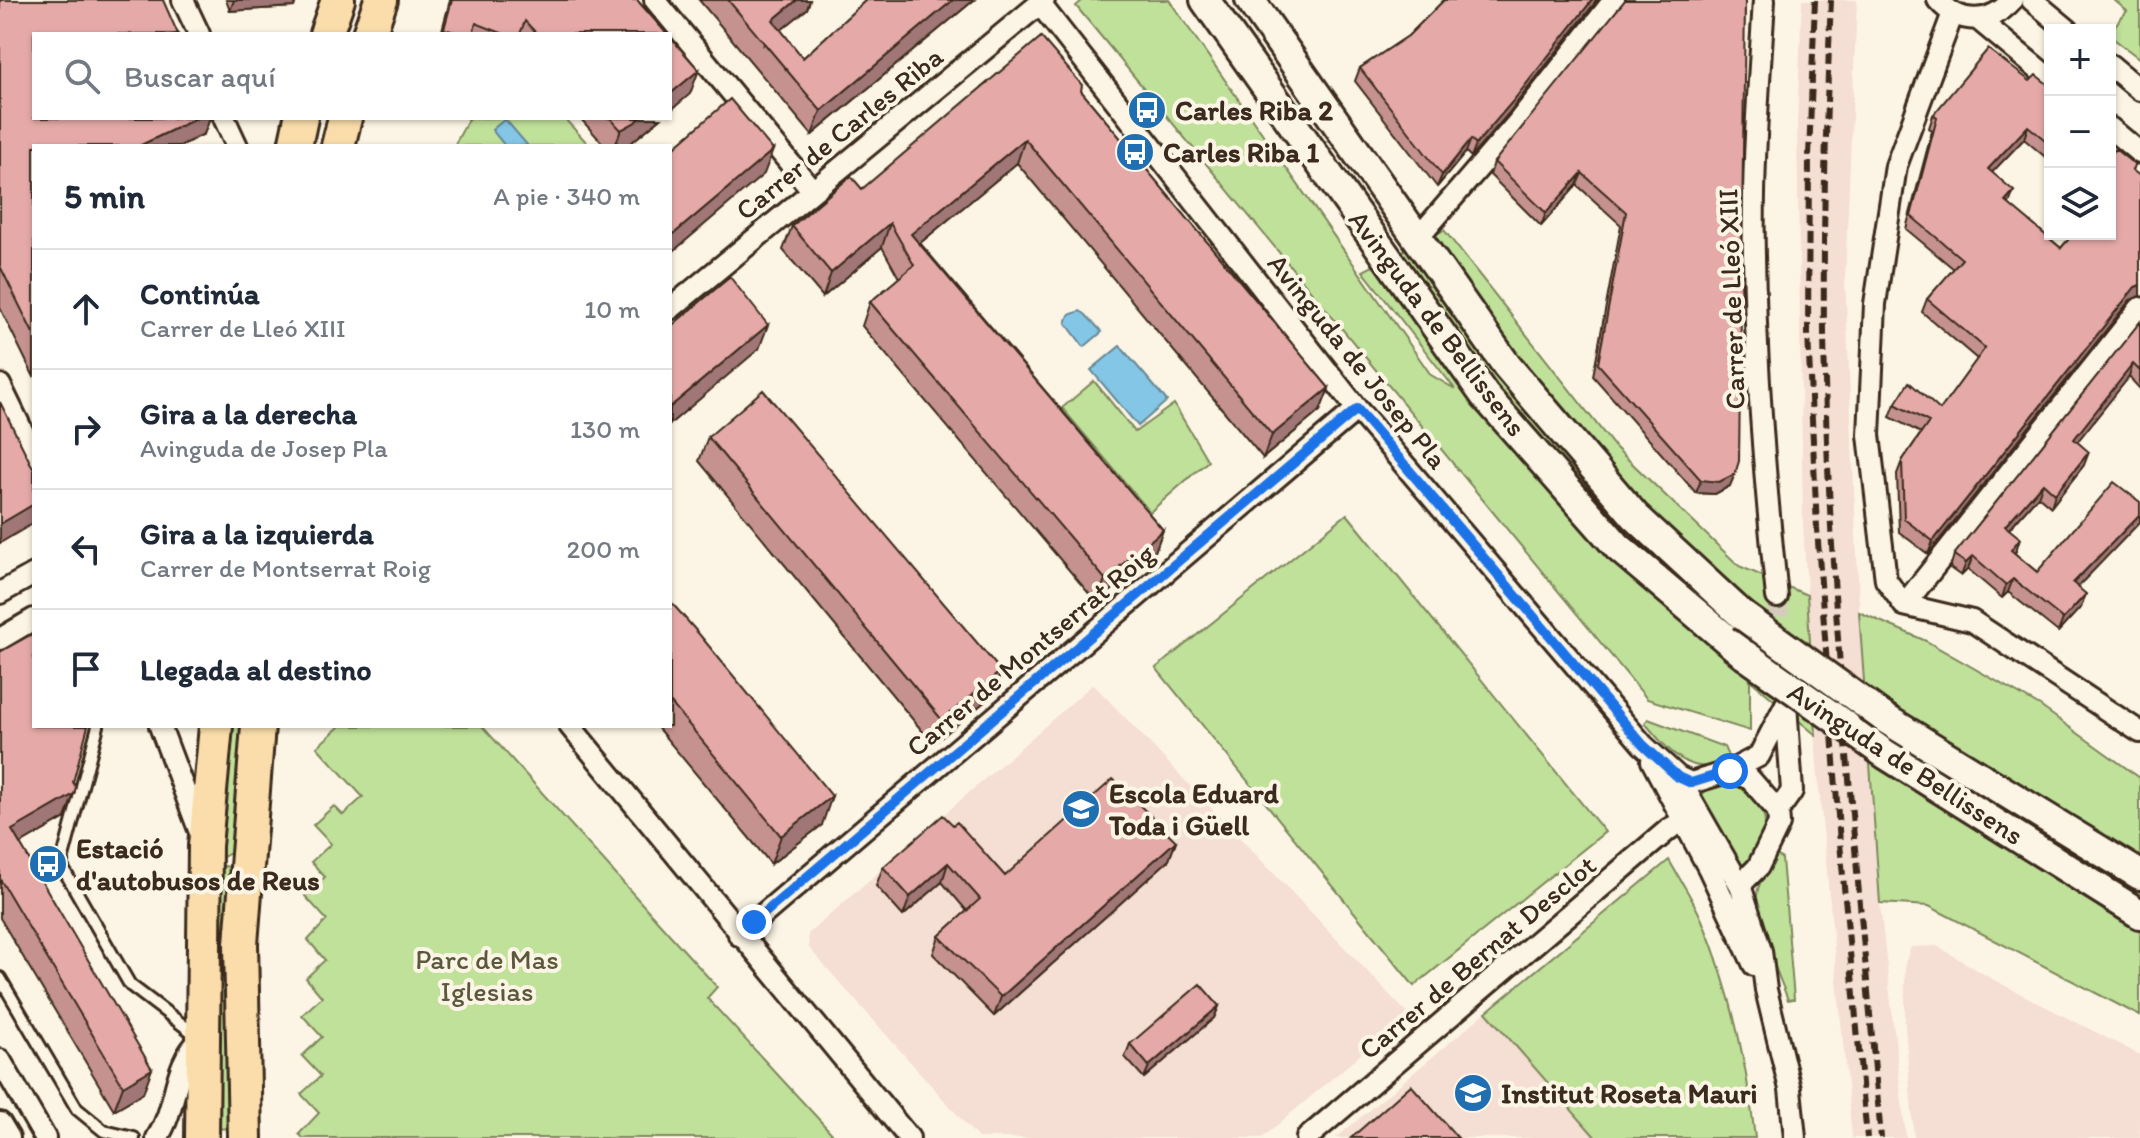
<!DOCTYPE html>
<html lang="es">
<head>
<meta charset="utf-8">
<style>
	body { margin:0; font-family:Itim,sans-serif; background:#f2f2f3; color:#1f2937 }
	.controls { position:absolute; right:24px; top:24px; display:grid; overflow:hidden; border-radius:0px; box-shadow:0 2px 6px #0004 }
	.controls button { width:72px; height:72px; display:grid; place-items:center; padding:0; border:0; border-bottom:2px solid #e0e1e3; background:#fff; color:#1f2937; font:40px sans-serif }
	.stop { position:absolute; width:24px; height:24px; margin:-18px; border:6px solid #1a73e8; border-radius:50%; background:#fff }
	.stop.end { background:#1a73e8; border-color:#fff; box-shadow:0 2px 8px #0008 }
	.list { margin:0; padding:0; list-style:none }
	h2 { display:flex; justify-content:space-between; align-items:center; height:104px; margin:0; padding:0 32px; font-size:34px }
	h2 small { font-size:26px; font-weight:400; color:#747a83 }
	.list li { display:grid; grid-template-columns:52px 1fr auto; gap:24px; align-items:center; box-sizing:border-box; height:120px; padding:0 32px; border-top:2px solid #e0e1e3 }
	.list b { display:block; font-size:30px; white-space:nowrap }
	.list p { margin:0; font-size:26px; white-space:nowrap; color:#747a83 }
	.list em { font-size:26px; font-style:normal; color:#747a83 }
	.icon { flex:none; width:44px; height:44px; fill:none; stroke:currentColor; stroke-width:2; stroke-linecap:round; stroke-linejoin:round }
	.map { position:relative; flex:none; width:2140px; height:1138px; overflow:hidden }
	.search { position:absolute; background:#fff; box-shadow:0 2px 6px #0004; left:32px; top:32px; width:640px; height:88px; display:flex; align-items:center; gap:20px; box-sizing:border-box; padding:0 28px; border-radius:0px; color:#747a83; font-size:30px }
	.panel { position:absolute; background:#fff; box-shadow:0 2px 6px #0004; left:32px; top:144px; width:640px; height:584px; border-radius:0px }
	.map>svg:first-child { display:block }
	.built { fill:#f5ded3 }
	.green { fill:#c0e19a; stroke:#7e865c; stroke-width:2 }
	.water { fill:#84c6e5; stroke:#678895; stroke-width:2 }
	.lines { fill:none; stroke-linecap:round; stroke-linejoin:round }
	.street-tunnel { stroke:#d5ccbd; stroke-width:20; stroke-dasharray:20 10; stroke-linecap:butt }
	.lane-casing { stroke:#3b2a1e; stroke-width:16 }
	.street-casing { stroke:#3b2a1e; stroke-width:26 }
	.secondary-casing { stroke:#3b2a1e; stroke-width:34 }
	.primary-casing { stroke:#3b2a1e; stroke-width:38 }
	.lane { stroke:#fcf5e5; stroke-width:10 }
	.street { stroke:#fcf5e5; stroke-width:20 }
	.secondary { stroke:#fcf5e5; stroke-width:28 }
	.primary { stroke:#faddab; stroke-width:32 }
	.rail { stroke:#3b2a1e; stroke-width:6; stroke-dasharray:12 6; stroke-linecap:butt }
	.secondary-bridge-casing { stroke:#3b2a1e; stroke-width:34; stroke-linecap:butt }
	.secondary-bridge { stroke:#fcf5e5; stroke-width:28 }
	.wall { fill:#c59290; stroke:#3b2a1e; stroke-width:2 }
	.shaded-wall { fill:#a07776; stroke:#3b2a1e; stroke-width:2 }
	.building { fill:#e5aaa8; stroke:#3b2a1e; stroke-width:2 }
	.route { stroke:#1a73e8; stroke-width:10 }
	.labels { text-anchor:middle; stroke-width:8; stroke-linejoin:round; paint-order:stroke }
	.poi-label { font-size:28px; font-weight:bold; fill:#3b2a1e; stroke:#fcf5e5; text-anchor:start }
	.street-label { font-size:28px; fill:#3b2a1e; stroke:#fcf5e5 }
	.park-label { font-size:28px; fill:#5c583d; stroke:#fcf5e5 }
</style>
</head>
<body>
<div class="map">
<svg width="2140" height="1138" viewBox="0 0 2140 1138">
	<rect width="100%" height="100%" fill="#fcf5e5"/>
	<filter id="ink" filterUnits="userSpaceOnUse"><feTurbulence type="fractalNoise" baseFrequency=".0125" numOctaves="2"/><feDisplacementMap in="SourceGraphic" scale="16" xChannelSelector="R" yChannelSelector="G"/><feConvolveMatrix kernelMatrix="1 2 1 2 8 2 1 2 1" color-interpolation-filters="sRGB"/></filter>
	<g filter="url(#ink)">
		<path class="built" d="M1802,0H1857L1845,278L1861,650L1877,878L1906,1138H1852L1817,766L1803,524L1797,123Z
			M1093,684L1408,1014L1262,1138H978L809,948L808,934Z
			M1937,946L1994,980L2140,1055V1138H1914L1905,1026V963L1911,947Z
			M1486,1012L1596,1138H1336Z"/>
		<path class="green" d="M1083,0H1169L1431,375L1455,389L1363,271L1444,230L1614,446L1739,566L1807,595L1816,735L1750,680V731L1647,699L1076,6Z
			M2114,0H2140V59L2110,36V31L2127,11Z
			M469,118H564L590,146H454Z
			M1094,381L1135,432L1174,404L1208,461L1150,512L1062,408Z
			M1347,514L1605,832L1414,986L1156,668Z
			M1859,612L1926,641L2040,706L2140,778V1016L1929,906L1880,903Z
			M1648,719L1724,747L1728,756L1726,761C1691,780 1665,747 1645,723Z
			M231,726H244L232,852L223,857L220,854Z
			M340,726H482L717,987L707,998L836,1138H303L299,1134L319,1113L301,1094L321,1076L302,1056L322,1037L302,1015L322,997L306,978L325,960L308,940L327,920L305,896L325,877L311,862L331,844L313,825L334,806L343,815L363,797L317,747Z
			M1723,783C1777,786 1775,851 1739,869L1699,801C1702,790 1713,787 1723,783Z
			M1777,855L1782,859L1794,999L1788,1000C1778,972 1751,917 1758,889C1761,877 1770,866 1777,855Z
			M1669,860C1680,880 1693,899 1702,920C1731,989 1747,1064 1755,1138H1596L1486,1012Z
			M225,866L231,868L225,1012L230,1128L216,1129L218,867Z"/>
		<path class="water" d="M505,119L528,146H505L492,130Z
			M1080,311L1085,314L1102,332L1084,347L1066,323L1069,315Z
			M1120,346L1167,401L1138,426L1091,370Z"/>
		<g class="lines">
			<path class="street-tunnel" d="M1777,597L1785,692"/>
			<g class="lane-casing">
				<path id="lane" d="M98,726L61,865L130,985L196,1035
					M0,978L77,1109L104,1131L134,1138"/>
			</g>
			<g class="street-casing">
				<path id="street" d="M183,0L199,34
					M655,0L813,191
					M1764,0C1759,85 1752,171 1754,256C1756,370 1765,484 1777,597
					M1938,0C1960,25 1990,25 2012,0
					M2032,0L2068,30
					M1040,4L1357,409L1643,745L1678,777L1740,885L1761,951L1766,990L1790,1089L1795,1138
					M1953,13L1896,166L1875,304L1869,435L1886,580L1904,605L1972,621L2140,732
					M1979,20L2050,79
					M2110,65L2140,90
					M224,118L237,146
					M2110,128L2140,153
					M1417,239L1518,122L1614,0
					M670,309L1044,0
					M0,385L34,455
					M0,593L34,574
					M1904,605L2140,308
					M0,639L34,619
					M160,726L201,835
					M570,726L909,1138
					M1652,761L1709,869L1754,965
					M1730,771L1759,756L1786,704
					M1678,777L1691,783L1730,771L1750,779L1778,811L1779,824L1758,867L1740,885
					M1778,811L1792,791L1786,704
					M739,935L1357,409
					M0,1060L45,1138
					M0,1123L9,1138
					M157,1138C179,1105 171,1066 201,1039
					M1307,1138L1669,829L1684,821"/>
			</g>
			<g class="secondary-casing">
				<path id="secondary" d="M1205,0L1485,396L1618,547L1745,655
					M1250,0L1507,366L1635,516L1742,615
					M1886,719L2140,875
					M1846,726L1885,754L2140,914"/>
			</g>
			<g class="primary-casing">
				<path id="primary" d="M326,34L338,0
					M369,34L381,0
					M295,146L301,118
					M338,146L345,118
					M202,1138L205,846L216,726
					M245,1138L241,944L258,726"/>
			</g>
			<use href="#lane" class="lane"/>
			<use href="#street" class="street"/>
			<use href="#secondary" class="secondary"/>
			<use href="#primary" class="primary"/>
			<path class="rail" d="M1815,0L1809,156L1808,333L1817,528L1840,843L1867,1138
				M1831,0C1826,111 1823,221 1824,332C1828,601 1858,870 1881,1138"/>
			<g class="secondary-bridge-casing">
				<path id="secondary-bridge" d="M1742,615L1886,719
					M1745,655L1846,726"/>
			</g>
			<use href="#secondary-bridge" class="secondary-bridge"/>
		</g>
		<path class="wall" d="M0,0L34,118H210L204,134L180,146H34V377L0,308Z
			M226,0H296L294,7L230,11Z
			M450,0H637L667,34H441Z
			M699,0H810L807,9L781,30L803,58L866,0H974L812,135Z
			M1444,0H1597L1508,114L1471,157L1466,152L1437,187L1355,81L1360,68L1408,36Z
			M1745,0L1730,486L1715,494L1696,493L1593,376L1621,225L1577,185L1541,226L1490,175L1494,162Z
			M2030,81L2050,86V161L2024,139L1992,172L2009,205L2061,248L2135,165L2133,171L2130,300L1928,554L1899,532L1897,474L1902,461L1921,433L1890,417L1895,404L1940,410L1977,359L1922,312L1927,299L1954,269L1906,229L1932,131L1929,128L1933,115Z
			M1081,91L1329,388L1320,411L1263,458L1017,163L920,243L1163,530L1154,554L1097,603L862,326L870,302L899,278L882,247L823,297L783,250L792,226L862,189Z
			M580,118H661L627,146H605Z
			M2140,322V389L2129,377L2077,442L2084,465L2051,507L2038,496L2009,529L2016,551L2014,553L2037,572L2078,586L2081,607L2058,632L2008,592L2002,598L1968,569L1961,576L1950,568L1954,555Z
			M708,437L1001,671L993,695L933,744L699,461Z
			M670,601L822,825L771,864L656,726H670Z
			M0,652L73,782L65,818L20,844L143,1093L114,1110L0,918Z
			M953,825L1005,876L1176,841L1169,860L994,1016L933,954L939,936L967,911L942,882L903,916L876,886L883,867Z
			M1219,1006L1214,1018L1144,1078L1125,1057L1130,1044Z"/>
		<path class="shaded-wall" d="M234,0H296L294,7L230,11Z
			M797,0H810L807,9L764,44L773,20Z
			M953,0H974L812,135L821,111Z
			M1592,0H1597L1508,114L1471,157L1476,144Z
			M699,70L690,94L670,111V94Z
			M197,118H210L204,134L180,146H139Z
			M641,118H661L627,146H615L621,130Z
			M2028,126L2024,139L1983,182L1988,169Z
			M1025,139L1017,163L908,253L911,234Z
			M1471,139L1466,152L1437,187L1442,175Z
			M773,150L764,174L670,254V237Z
			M1582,173L1577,185L1541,226L1546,213Z
			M2014,191L2009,204L2005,201Z
			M890,223L882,247L823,297L831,273Z
			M2140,285V296L2130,300L1928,554L1933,541L2135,287Z
			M768,325L759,349L670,424V407Z
			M2133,364L2129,377L2069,452L2074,439Z
			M1329,388L1320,411L1263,458L1272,435Z
			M2089,452L2084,465L2051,507L2055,494Z
			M1735,474L1730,486L1715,494L1696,493L1701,480Z
			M2043,483L2038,496L2000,539L2005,526Z
			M34,504V523L0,543V524Z
			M2140,514V522L2069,596L2073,583Z
			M1163,530L1154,554L1097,603L1105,579Z
			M2020,538L2016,551L2006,563L2011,550Z
			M1973,556L1968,569L1961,576L1966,563Z
			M2013,579L2008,592L2002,598L2006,585Z
			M2086,594L2081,607L2058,632L2063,619Z
			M1001,671L993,695L933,744L942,720Z
			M74,794L65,818L3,854L12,830Z
			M832,796L822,825L771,864L781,836Z
			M1176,841L1169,860L994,1016L1001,997Z
			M948,863L942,882L903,916L910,897Z
			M1219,1006L1214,1018L1144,1078L1149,1066Z
			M152,1069L143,1093L114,1110L123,1086Z"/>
		<path class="building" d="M0,0H163L178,34H34V118H197L139,146H34V335L0,266Z
			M452,0H637L667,34H537L525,21L520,34H504L476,23L473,34H462L444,29Z
			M728,0H797L773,20L803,58L866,0H953L821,111Z
			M1444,0H1592L1513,101L1476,144L1471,139L1442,175L1360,68L1408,36Z
			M1625,0H1745L1739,461L1735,474L1719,482L1701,480L1598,364L1626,212L1582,173L1546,213L1494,162Z
			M670,37L699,70L670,94Z
			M1041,37L1082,85L1081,91L1329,388L1272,435L1025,139L911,234L1163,530L1105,579L870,302L914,265L890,223L831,273L792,226L851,176L862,189Z
			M1988,49L2030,81L2036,75L2050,86V102L2048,104L2050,105V144L2028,126L1988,169L2014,191L2005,201L2061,248L2073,234H2110V156L2115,149L2135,165L2132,170L2140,176V285L2135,287L1933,541L1904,519L1902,461L1929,422L1895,404L1909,382L1940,410L1985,348L1927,299L1962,259L1911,216L1937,118L1933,115Z
			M730,99L773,150L670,237V151Z
			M610,118H641L634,123L621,130Z
			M730,277L768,325L670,407V327Z
			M2140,322V371L2133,364L2074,439L2089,452L2055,494L2043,483L2005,526L2020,538L2011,550L2037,572L2114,482L2140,502V514L2073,583L2086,594L2063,619L2013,579L2006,585L1973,556L1966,563L1954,555Z
			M763,390L1001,671L942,720L708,437Z
			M0,402L34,470V504L0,524Z
			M670,601L699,634L832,796L781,836L670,702Z
			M34,633V726H88L73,782L76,787L74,794L12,830L152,1069L123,1086L0,879V652Z
			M1113,779L1176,841L1001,997L939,936L980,899L948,863L910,897L883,867L943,815L953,825L957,822L1005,876Z
			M1200,984L1219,1006L1149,1066L1130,1044Z
			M1411,1085L1458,1138H1351Z"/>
	</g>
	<g class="lines" filter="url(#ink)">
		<path class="route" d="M754,922L1357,409L1643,745L1678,777L1691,783L1730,771"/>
	</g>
	<defs>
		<g id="bus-disc" transform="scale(2)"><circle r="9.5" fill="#1f6fb2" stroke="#fcf5e5"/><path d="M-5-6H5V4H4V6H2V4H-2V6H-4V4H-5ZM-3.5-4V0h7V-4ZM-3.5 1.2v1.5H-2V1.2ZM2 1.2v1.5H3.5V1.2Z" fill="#fff"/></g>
		<g id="school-disc" transform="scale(2)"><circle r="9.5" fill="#1f6fb2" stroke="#fcf5e5"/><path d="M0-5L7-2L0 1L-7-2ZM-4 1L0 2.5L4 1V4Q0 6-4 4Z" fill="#fff"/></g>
	</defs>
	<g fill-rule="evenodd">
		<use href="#bus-disc" x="1147" y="110"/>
		<use href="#bus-disc" x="1135" y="152"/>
		<use href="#school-disc" x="1081" y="809"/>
		<use href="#bus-disc" x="48" y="864"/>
		<use href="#school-disc" x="1473" y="1093"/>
	</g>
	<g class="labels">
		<g class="poi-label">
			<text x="1175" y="120">Carles Riba 2</text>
			<text x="1163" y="162">Carles Riba 1</text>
			<text x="1109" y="803">Escola Eduard<tspan x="1109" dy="32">Toda i Güell</tspan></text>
			<text x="76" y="858">Estació<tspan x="76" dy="32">d'autobusos de Reus</tspan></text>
			<text x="1501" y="1103">Institut Roseta Mauri</text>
		</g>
		<g class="street-label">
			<text transform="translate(839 133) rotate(-39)" y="10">Carrer de Carles Riba</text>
			<text transform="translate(1731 299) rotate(-92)" y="10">Carrer de Lleó XIII</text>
			<text transform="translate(1438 323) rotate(53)" y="10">Avinguda de Bellissens</text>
			<text transform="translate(1358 361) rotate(51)" y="10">Avinguda de Josep Pla</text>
			<text transform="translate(1030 650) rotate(-40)" y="10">Carrer de Montserrat Roig</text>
			<text transform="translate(1906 763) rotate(33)" y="10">Avinguda de Bellissens</text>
			<text transform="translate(1477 957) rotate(-40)" y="10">Carrer de Bernat Desclot</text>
		</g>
		<g class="park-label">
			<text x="487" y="969">Parc de Mas<tspan x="487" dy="32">Iglesias</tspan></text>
		</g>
	</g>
</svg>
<div class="controls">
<button>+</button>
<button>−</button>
<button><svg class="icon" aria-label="layers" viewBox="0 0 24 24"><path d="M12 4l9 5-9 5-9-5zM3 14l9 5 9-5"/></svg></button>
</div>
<div class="stop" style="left:1730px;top:771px"></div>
<div class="stop end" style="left:754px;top:922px"></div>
<div class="search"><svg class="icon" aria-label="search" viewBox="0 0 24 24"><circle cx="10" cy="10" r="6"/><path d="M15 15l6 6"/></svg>Buscar aquí</div>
<section class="panel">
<h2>5 min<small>A pie · 340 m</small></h2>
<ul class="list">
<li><svg class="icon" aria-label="ahead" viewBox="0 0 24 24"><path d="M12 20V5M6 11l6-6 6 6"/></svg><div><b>Continúa</b><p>Carrer de Lleó XIII</p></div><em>10 m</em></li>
<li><svg class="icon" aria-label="right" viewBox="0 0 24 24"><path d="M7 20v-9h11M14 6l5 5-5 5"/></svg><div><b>Gira a la derecha</b><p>Avinguda de Josep Pla</p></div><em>130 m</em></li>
<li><svg class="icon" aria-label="left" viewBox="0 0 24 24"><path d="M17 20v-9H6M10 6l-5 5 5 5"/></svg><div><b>Gira a la izquierda</b><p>Carrer de Montserrat Roig</p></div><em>200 m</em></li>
<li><svg class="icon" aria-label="arrive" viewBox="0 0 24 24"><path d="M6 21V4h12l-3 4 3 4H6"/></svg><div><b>Llegada al destino</b></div></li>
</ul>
</section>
</div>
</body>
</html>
